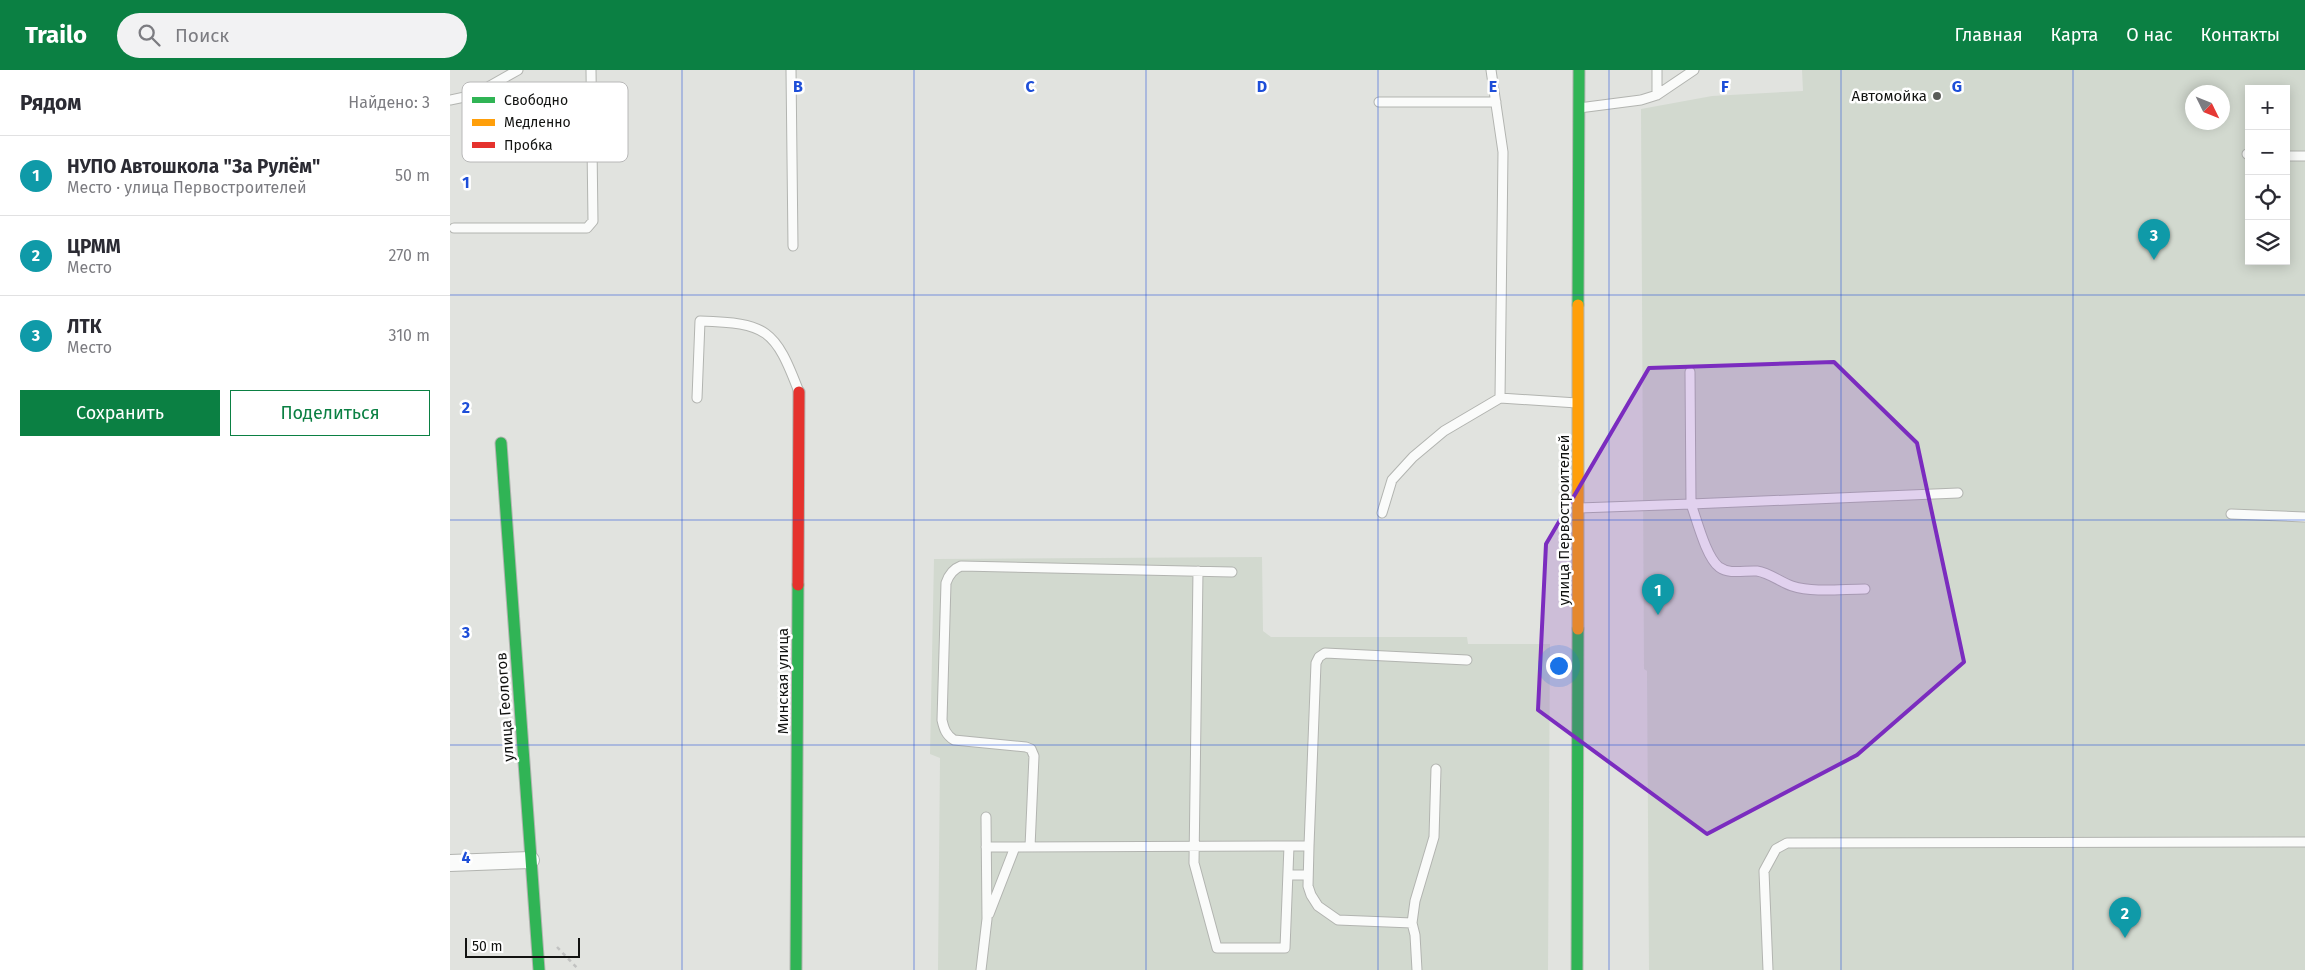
<!DOCTYPE html>
<html lang="ru">
<head>
<meta charset="utf-8">
<style>
	body { margin:0; font-family:"Fira Sans",sans-serif; background:#f2f2f3; color:#2b2b33 }
	.controls { position:absolute; right:15px; top:15px; display:grid; overflow:hidden; border-radius:0px; box-shadow:0 2px 12px #0003 }
	.controls button { width:45px; height:45px; display:grid; place-items:center; padding:0; border:0; border-bottom:1px solid #e1e1e2; background:#fff; color:#2b2b33; font:25px sans-serif }
	.compass { position:absolute; left:1735px; top:15px; width:45px; height:45px; border-radius:50%; background:#fff; box-shadow:0 2px 12px #0003; rotate:133deg }
	.scale { position:absolute; left:15px; bottom:12px; width:115px; box-sizing:border-box; padding-left:5px; border:2px solid #121311; border-top:0; font-size:14px; line-height:18px; white-space:nowrap; color:#121311; -webkit-text-stroke:4px #fff; paint-order:stroke }
	.you { position:absolute; left:1108px; top:595px; width:18px; height:18px; margin:-12px; border:4px solid #fff; border-radius:50%; background:#1a73e8; box-shadow:0 0 0 8px #1a73e833 }
	.badge { display:grid; place-items:center; width:32px; height:32px; border-radius:50%; background:#0b8043; color:#fff; font-size:16px; font-weight:700 }
	.pin { position:absolute; translate:-50% -41px; filter:drop-shadow(0 1px 2px #0008) }
	.pin::after { content:''; position:absolute; top:26px; width:18px; height:15px; background:inherit; clip-path:polygon(0 0,100% 0,50% 100%) }
	.list { margin:0; padding:0; list-style:none }
	h2 { display:flex; justify-content:space-between; align-items:center; height:65px; margin:0; padding:0 20px; font-size:21px }
	h2 small { font-size:16px; font-weight:400; color:#7c7c81 }
	.list li { display:grid; grid-template-columns:32px 1fr auto; gap:15px; align-items:center; box-sizing:border-box; height:80px; padding:0 20px; border-top:1px solid #e1e1e2 }
	.list b { display:block; font-size:19px; white-space:nowrap }
	.list p { margin:0; font-size:16px; white-space:nowrap; color:#7c7c81 }
	.list em { font-size:16px; font-style:normal; color:#7c7c81 }
	.actions { display:flex; gap:10px; padding:15px 20px }
	.actions a { flex:1; padding:11px 0; border:1px solid #0b8043; border-radius:0px; text-align:center; font-size:18px; color:#0b8043 }
	.actions .main { background:#0b8043; color:#fff }
	.icon { flex:none; width:28px; height:28px; fill:none; stroke:currentColor; stroke-width:2; stroke-linecap:round; stroke-linejoin:round }
	.map { position:relative; flex:none; width:1855px; height:900px; overflow:hidden }
	header { display:flex; align-items:center; gap:30px; box-sizing:border-box; height:70px; padding:0 25px; background:#0b8043; color:#fff }
	header strong { font-size:24px }
	nav { display:flex; gap:28px; margin-inline-start:auto; font-size:18px }
	.search { width:350px; height:45px; background:#f2f2f3; display:flex; align-items:center; gap:12px; box-sizing:border-box; padding:0 18px; border-radius:28px; color:#7c7c81; font-size:19px }
	main { display:flex }
	aside { flex:1; background:#fff }
	.map>svg:first-child { display:block }
	.built { fill:#d2d9cf; fill-rule:evenodd }
	.lines { fill:none; stroke-linecap:round; stroke-linejoin:round }
	.lane-casing { stroke:#b2b4b0; stroke-width:11 }
	.street-casing { stroke:#b2b4b0; stroke-width:18 }
	.fast-casing { stroke:#b2b4b0; stroke-width:13 }
	.slow-casing { stroke:#b2b4b0; stroke-width:13 }
	.jam-casing { stroke:#b2b4b0; stroke-width:13 }
	.path { stroke:#c1c2c1; stroke-width:2.5; stroke-dasharray:4 4; stroke-linecap:butt }
	.lane { stroke:#fafbfa; stroke-width:9 }
	.street { stroke:#fafbfa; stroke-width:16 }
	.fast { stroke:#30b455; stroke-width:11 }
	.slow { stroke:#ff9f0a; stroke-width:11 }
	.jam { stroke:#e5322d; stroke-width:11 }
	.marked { fill:#7b2cbf; fill-opacity:0.2; stroke:#7b2cbf; stroke-width:4; stroke-linejoin:round }
	.grid { fill:none; stroke:#1d4ed8; stroke-width:1; stroke-opacity:0.55 }
	.poi-dot { fill:#5a5c59; stroke:#fff; stroke-width:2 }
	.labels { text-anchor:middle; stroke-width:5; stroke-linejoin:round; paint-order:stroke }
	.poi-label { font-size:15px; fill:#121311; stroke:#fff; text-anchor:end }
	.street-label { font-size:15px; fill:#121311; stroke:#fff }
	.key { fill:#fff; stroke:#b8b8b8; stroke-width:1 }
	.key-label { font-size:14px; fill:#121311 }
	.grid-label { font-size:16px; text-anchor:middle; font-weight:bold; fill:#1d4ed8; stroke:#fff; stroke-width:5; stroke-linejoin:round; paint-order:stroke }
</style>
</head>
<body>
<header>
<strong>Trailo</strong>
<div class="search"><svg class="icon" aria-label="search" viewBox="0 0 24 24"><circle cx="10" cy="10" r="6"/><path d="M15 15l6 6"/></svg>Поиск</div>
<nav><a>Главная</a><a>Карта</a><a>О нас</a><a>Контакты</a></nav>
</header>
<main>
<aside>
<h2>Рядом<small>Найдено: 3</small></h2>
<ul class="list">
<li><span class="badge" style="background:#0f9aa8">1</span><div><b>НУПО Автошкола &quot;За Рулём&quot;</b><p>Место · улица Первостроителей</p></div><em>50 m</em></li>
<li><span class="badge" style="background:#0f9aa8">2</span><div><b>ЦРММ</b><p>Место</p></div><em>270 m</em></li>
<li><span class="badge" style="background:#0f9aa8">3</span><div><b>ЛТК</b><p>Место</p></div><em>310 m</em></li>
</ul>
<div class="actions"><a class="main">Сохранить</a><a>Поделиться</a></div>
</aside>
<div class="map">
<svg width="1855" height="900" viewBox="0 0 1855 900">
	<rect width="100%" height="100%" fill="#e1e3df"/>
	<path class="built" d="M1352,0H1855V900H1199L1197,601L1194,599L1191,39L1262,26L1353,21ZM1799,19H1836V191H1799ZM1742,22H1772V52H1742Z
		M812,487L813,561L821,567H1017L1018,574H1100L1098,900H488L490,688L480,684L484,489Z"/>
	<g class="lines">
		<g class="lane-casing">
			<path id="lane" d="M341,0L343,176
				M1041,0L1053,82L1050,328
				M1207,0V25
				M0,30L24,25L68,0
				M929,32H1046
				M1129,38L1191,30L1207,25L1244,0
				M1797,84H1799
				M1836,86H1855
				M4,158H137L143,151L141,0
				M1240,302L1241,434L1508,423
				M247,328L250,251C317,253 325,259 349,322
				M1129,438L1241,434C1247,450 1256,487 1269,497C1280,505 1295,500 1307,501C1320,503 1330,512 1342,516C1364,523 1392,519 1415,519
				M932,443L942,410L963,387L994,361L1050,328L1127,333
				M1781,444L1855,447
				M748,501L744,793L767,878H835L839,776
				M536,777L859,776
				M580,777L584,686L581,679L576,677L504,670C496,665 494,659 492,650L496,513C499,504 503,499 511,496L782,502
				M838,805H858
				M539,844L565,777
				M962,853L888,850L868,836L861,825L858,816L859,776L866,593L869,587L875,583L1017,590
				M531,900L537,849L536,747
				M967,900L965,865L962,853L965,831L984,767L986,699
				M1318,900L1314,801L1326,779L1337,773L1855,772"/>
		</g>
		<g class="street-casing">
			<path id="street" d="M0,793L81,790"/>
		</g>
		<g class="fast-casing">
			<path id="fast" d="M1128,235L1129,0
				M51,373L89,900
				M346,900L348,515
				M1127,900L1128,559"/>
		</g>
		<g class="slow-casing">
			<path id="slow" d="M1128,559V235"/>
		</g>
		<g class="jam-casing">
			<path id="jam" d="M348,515L349,322"/>
		</g>
		<path class="path" d="M107,877L129,900"/>
		<use href="#lane" class="lane"/>
		<use href="#street" class="street"/>
		<use href="#fast" class="fast"/>
		<use href="#slow" class="slow"/>
		<use href="#jam" class="jam"/>
	</g>
	<path class="marked" d="M1384,292L1467,373L1514,592L1407,685L1257,764L1088,640L1096,474L1199,298Z"/>
	<path class="grid" d="M232,0V900M464,0V900M696,0V900M928,0V900M1159,0V900M1391,0V900M1623,0V900M0,225H1855M0,450H1855M0,675H1855"/>
	<circle class="poi-dot" cx="1487" cy="26" r="5"/>
	<g class="labels">
		<g class="poi-label">
			<text x="1477" y="31">Автомойка</text>
		</g>
		<g class="street-label">
			<text transform="translate(1114 450) rotate(-90)" y="5">улица Первостроителей</text>
			<text transform="translate(333 611) rotate(-90)" y="5">Минская улица</text>
			<text transform="translate(55 637) rotate(-94)" y="5">улица Геологов</text>
		</g>
	</g>
	<rect x="12" y="12" width="166" height="80" rx="8" class="key"/>
	<rect x="22" y="27" width="23" height="6" fill="#30b455"/>
	<rect x="22" y="49" width="23" height="7" fill="#ff9f0a"/>
	<rect x="22" y="72" width="23" height="6" fill="#e5322d"/>
	<g class="key-label">
		<text x="54" y="35">Свободно</text>
		<text x="54" y="57">Медленно</text>
		<text x="54" y="80">Пробка</text>
	</g>
	<g class="grid-label">
		<text x="348" y="22">B</text>
		<text x="580" y="22">C</text>
		<text x="812" y="22">D</text>
		<text x="1043" y="22">E</text>
		<text x="1275" y="22">F</text>
		<text x="1507" y="22">G</text>
		<text x="16" y="118">1</text>
		<text x="16" y="343">2</text>
		<text x="16" y="568">3</text>
		<text x="16" y="793">4</text>
	</g>
</svg>
<div class="controls">
<button>+</button>
<button>−</button>
<button><svg class="icon" aria-label="locate" viewBox="0 0 24 24"><circle cx="12" cy="12" r="6"/><path d="M12 2v4M12 18v4M2 12h4M18 12h4"/></svg></button>
<button><svg class="icon" aria-label="layers" viewBox="0 0 24 24"><path d="M12 4l9 5-9 5-9-5zM3 14l9 5 9-5"/></svg></button>
</div>
<svg class="compass" viewBox="-18 -18 36 36"><path d="M0-13l5 13h-10z" fill="#e53935"/><path d="M0 13l5-13h-10z" fill="#7c7c81"/></svg>
<div class="scale">50 m</div>
<div class="you"></div>
<div class="pin badge" style="left:1208px;top:545px;background:#0f9aa8">1</div>
<div class="pin badge" style="left:1675px;top:868px;background:#0f9aa8">2</div>
<div class="pin badge" style="left:1704px;top:190px;background:#0f9aa8">3</div>
</div>
</main>
</body>
</html>
